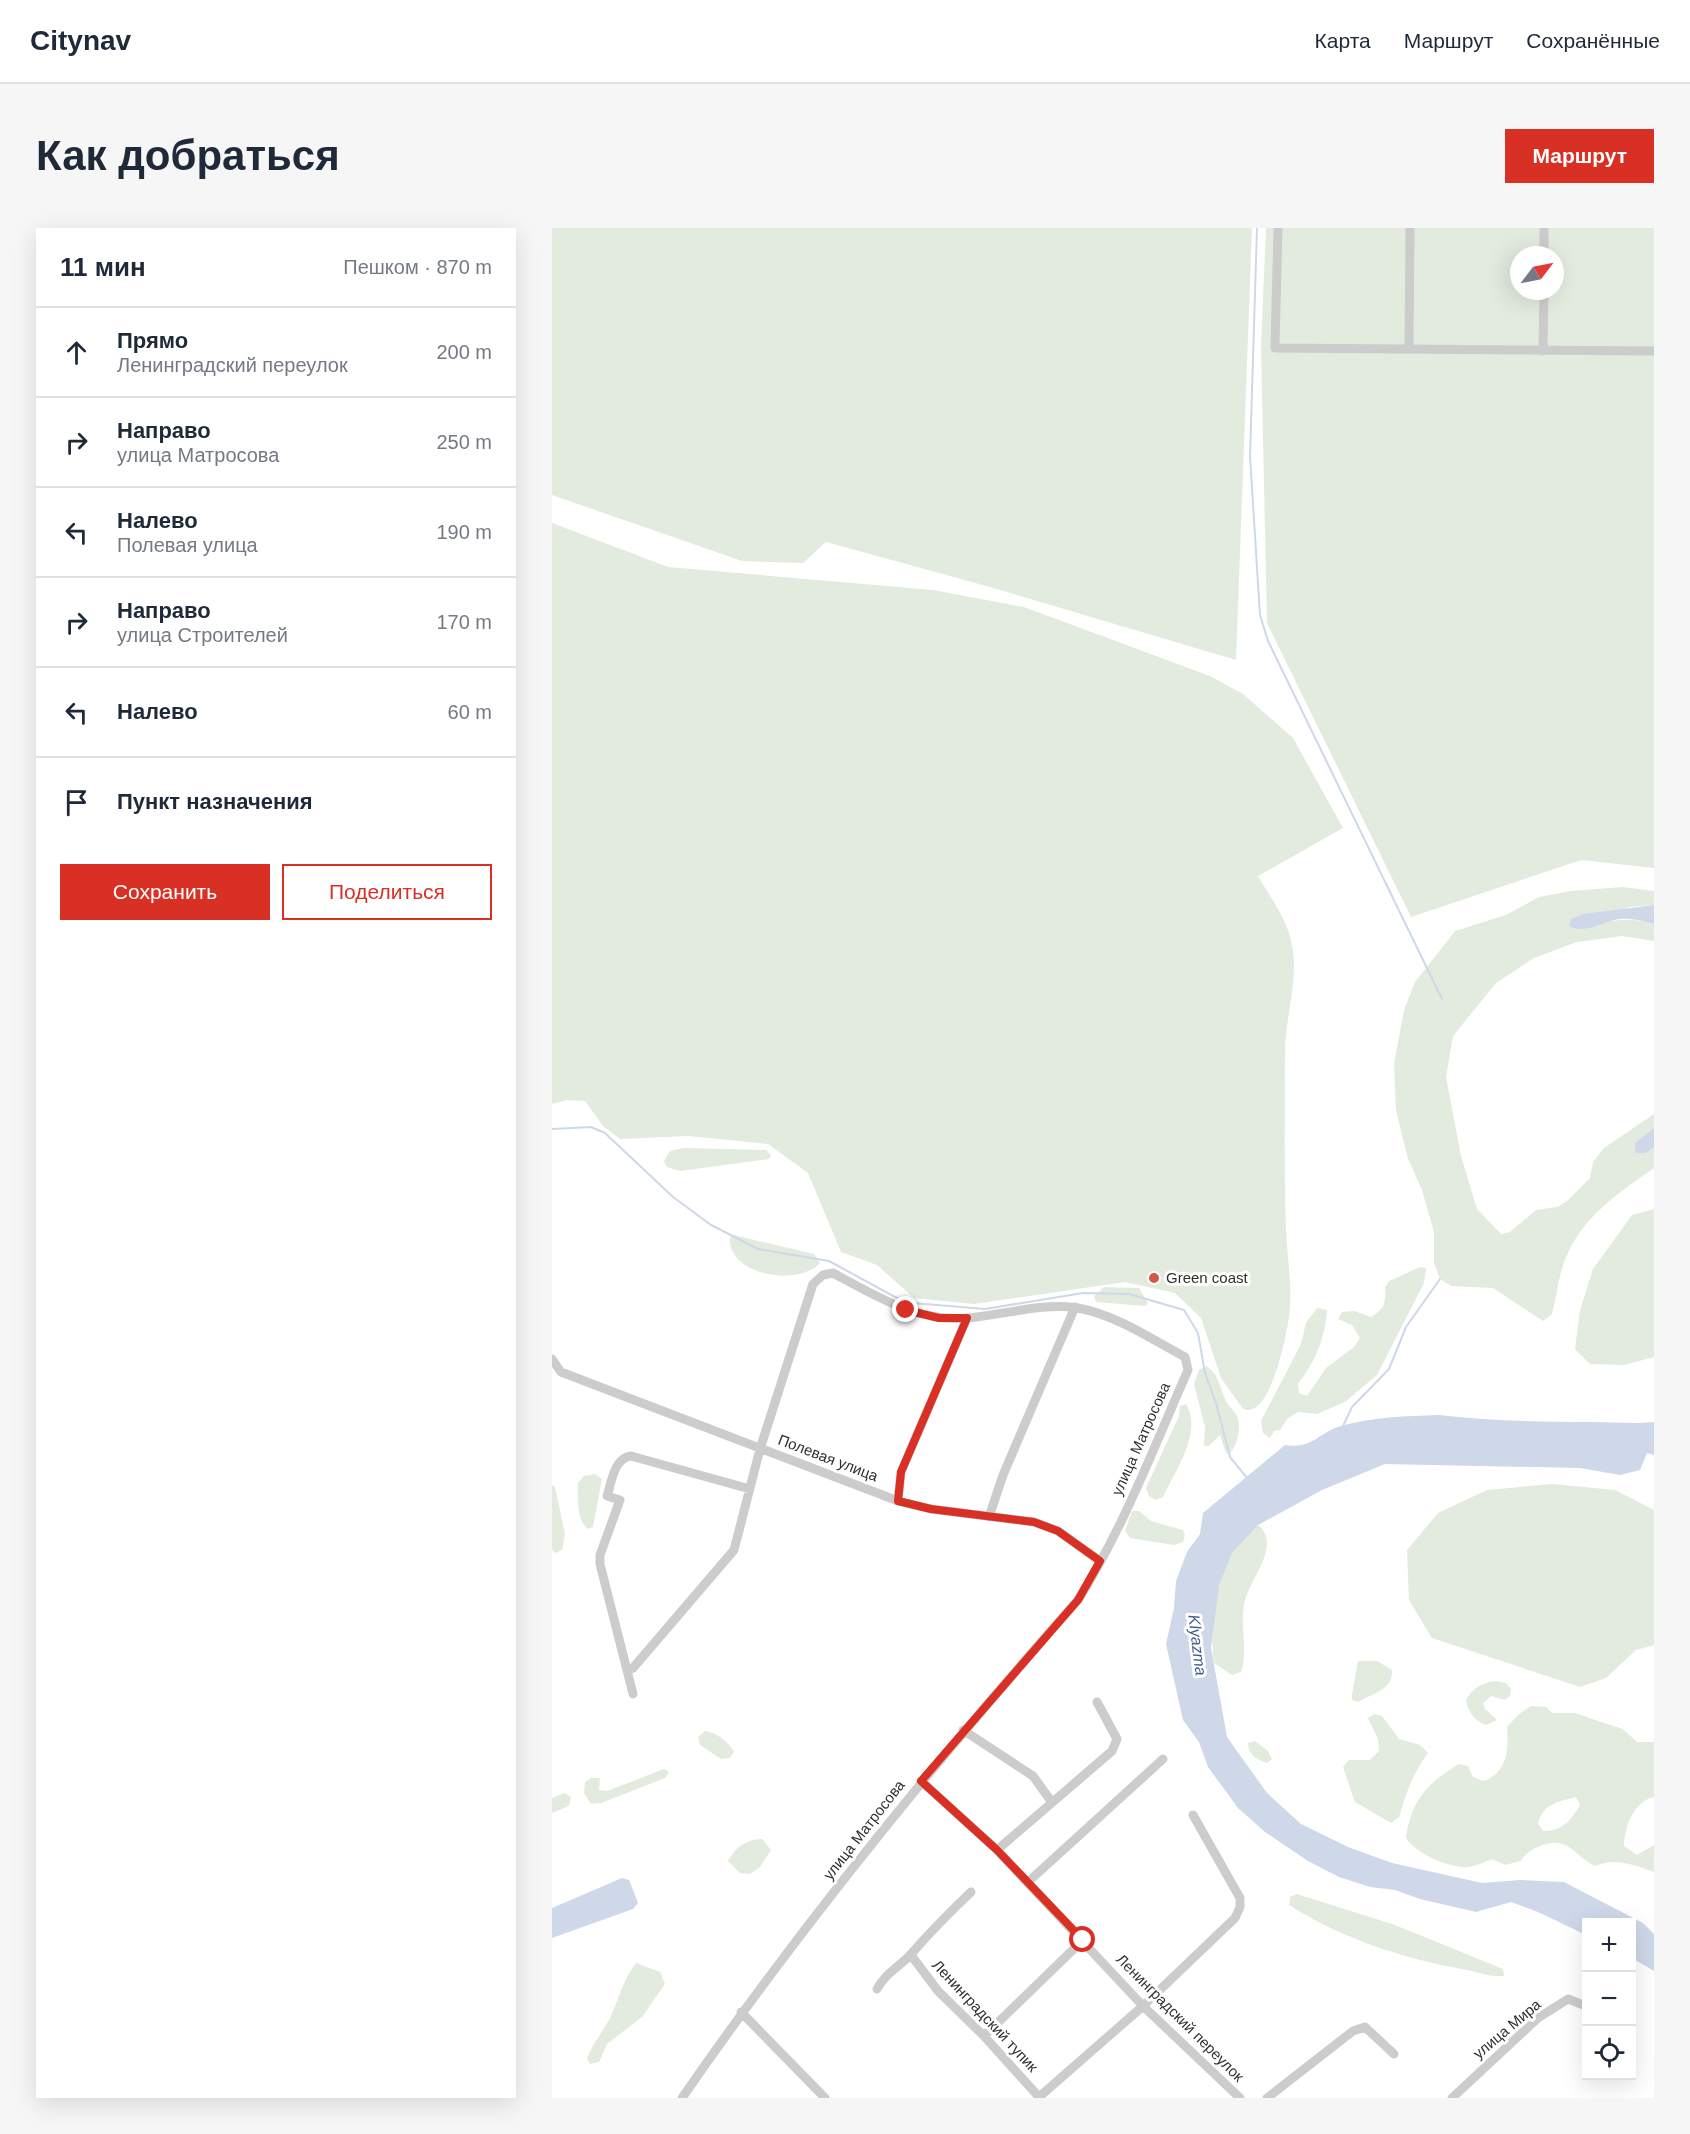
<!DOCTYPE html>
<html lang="ru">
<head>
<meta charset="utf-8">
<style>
	body { margin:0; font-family:Helvetica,sans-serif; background:#f6f6f7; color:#1f2937 }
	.controls { position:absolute; right:18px; bottom:18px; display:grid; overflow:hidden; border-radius:0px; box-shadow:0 6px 24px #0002 }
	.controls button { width:54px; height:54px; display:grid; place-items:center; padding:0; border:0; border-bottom:2px solid #e0e1e3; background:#fff; color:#1f2937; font:30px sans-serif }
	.compass { position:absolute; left:958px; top:18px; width:54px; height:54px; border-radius:50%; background:#fff; box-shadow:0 6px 24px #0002; rotate:58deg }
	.stop { position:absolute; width:18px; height:18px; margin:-14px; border:4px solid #d93025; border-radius:50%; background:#fff }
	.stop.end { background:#d93025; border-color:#fff; box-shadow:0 2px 6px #0008 }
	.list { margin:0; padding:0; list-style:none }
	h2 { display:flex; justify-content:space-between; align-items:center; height:78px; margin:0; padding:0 24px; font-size:26px }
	h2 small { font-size:20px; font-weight:400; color:#747a83 }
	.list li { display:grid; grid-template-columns:39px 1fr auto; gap:18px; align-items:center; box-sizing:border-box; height:90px; padding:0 24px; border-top:2px solid #e0e1e3 }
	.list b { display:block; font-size:22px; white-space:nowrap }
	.list p { margin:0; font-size:20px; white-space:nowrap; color:#747a83 }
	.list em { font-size:20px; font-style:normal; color:#747a83 }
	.actions { display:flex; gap:12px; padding:18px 24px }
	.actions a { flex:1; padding:14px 0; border:2px solid #d93025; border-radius:0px; text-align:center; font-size:21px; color:#d93025 }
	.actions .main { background:#d93025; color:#fff }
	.icon { flex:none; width:33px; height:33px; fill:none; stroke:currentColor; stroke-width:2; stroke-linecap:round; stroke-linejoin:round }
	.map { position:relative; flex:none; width:1102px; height:1870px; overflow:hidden; border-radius:0px }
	header { display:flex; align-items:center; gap:36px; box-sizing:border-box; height:84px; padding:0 30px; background:#fff; border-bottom:2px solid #e0e1e3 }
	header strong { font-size:28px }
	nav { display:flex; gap:33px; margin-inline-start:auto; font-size:21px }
	.intro { display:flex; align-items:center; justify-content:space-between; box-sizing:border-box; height:144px; padding:0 36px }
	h1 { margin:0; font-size:42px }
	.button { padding:15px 27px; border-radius:0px; background:#d93025; color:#fff; font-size:21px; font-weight:700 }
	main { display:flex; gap:36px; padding:0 36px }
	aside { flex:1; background:#fff; border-radius:0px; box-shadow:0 6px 24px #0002 }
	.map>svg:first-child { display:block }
	.green { fill:#e3ebdf; fill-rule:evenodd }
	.water { fill:#ced8e8 }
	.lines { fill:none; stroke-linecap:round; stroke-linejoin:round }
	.stream { stroke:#ced8e8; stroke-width:2 }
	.minor { stroke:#ccc; stroke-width:9 }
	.route { stroke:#d93025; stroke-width:8 }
	.poi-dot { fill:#d15b46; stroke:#fff; stroke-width:2 }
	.labels { text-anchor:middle; stroke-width:6; stroke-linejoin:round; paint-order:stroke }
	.poi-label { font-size:15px; fill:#2f2f2f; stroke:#fff; text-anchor:start }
	.street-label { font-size:15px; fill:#2f2f2f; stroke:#fff }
	.water-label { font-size:16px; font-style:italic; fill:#466089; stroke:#fff }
</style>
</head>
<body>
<header>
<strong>Citynav</strong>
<nav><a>Карта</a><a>Маршрут</a><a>Сохранённые</a></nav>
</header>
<div class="intro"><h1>Как добраться</h1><a class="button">Маршрут</a></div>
<main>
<aside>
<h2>11 мин<small>Пешком · 870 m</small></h2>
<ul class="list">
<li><svg class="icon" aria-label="ahead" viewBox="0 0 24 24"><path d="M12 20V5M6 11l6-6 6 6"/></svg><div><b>Прямо</b><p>Ленинградский переулок</p></div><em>200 m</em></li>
<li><svg class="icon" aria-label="right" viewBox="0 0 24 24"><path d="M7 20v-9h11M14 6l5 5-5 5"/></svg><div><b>Направо</b><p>улица Матросова</p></div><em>250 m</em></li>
<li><svg class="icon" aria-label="left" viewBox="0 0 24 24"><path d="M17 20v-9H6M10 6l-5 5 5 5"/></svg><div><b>Налево</b><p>Полевая улица</p></div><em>190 m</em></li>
<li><svg class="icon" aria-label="right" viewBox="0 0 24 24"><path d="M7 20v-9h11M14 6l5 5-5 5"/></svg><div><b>Направо</b><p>улица Строителей</p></div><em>170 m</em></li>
<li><svg class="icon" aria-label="left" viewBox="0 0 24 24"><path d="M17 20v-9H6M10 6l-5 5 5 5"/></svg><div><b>Налево</b></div><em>60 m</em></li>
<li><svg class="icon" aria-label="arrive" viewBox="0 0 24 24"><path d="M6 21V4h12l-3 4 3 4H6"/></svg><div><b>Пункт назначения</b></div></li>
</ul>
<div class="actions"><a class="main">Сохранить</a><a>Поделиться</a></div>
</aside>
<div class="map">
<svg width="1102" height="1870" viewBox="0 0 1102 1870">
	<rect width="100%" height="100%" fill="#fff"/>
	<path class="green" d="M0,0H700L684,432L438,359L274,314L251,335L190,333L0,267Z
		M714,0H1102V640L1029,632L859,689L715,395L709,118ZM967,27H1003V63H967Z
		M0,295L116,339L381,362L472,379L658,448L691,466L741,510L791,600L706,648C718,669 736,692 740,717C747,752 733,789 733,825C733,884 732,943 734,1002C735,1027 740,1054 738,1079C737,1099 719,1193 691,1181L669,1150L649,1090L623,1065L573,1054L422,1076L362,1070L325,1037L289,1024L256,945L216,916L136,908L68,911L51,898L33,873L15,872L0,876Z
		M1071,659L1102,663V677L1077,679L1037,700C1059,691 1079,689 1102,696V713L1070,708L1025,714L982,730L944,755L901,808L894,849L909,928L925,981L949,1006L958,1004L984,982L1005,979L1014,974L1038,950L1041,934L1052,920L1102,886V900L1083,915L1094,925L1102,919V940C1066,965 1029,990 1013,1032C1006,1049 1005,1068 1000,1086L991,1093L941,1060L899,1058L888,1051L882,1035V1004L870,962L856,931L844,882L842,836L852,782L863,754L903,703L954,687L987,669L1019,663Z
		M132,920L214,922L219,927L217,931L128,943L115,939L112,933L118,923Z
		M1102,981V1129L1072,1137L1038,1136L1023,1121L1028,1082L1041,1041L1080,987Z
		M182,1007L262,1026L268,1035C245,1060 175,1046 178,1010Z
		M868,1039L874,1040L872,1055L825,1147L793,1174L765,1186L746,1184L735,1191L728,1202L722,1203L718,1210L711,1205L709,1193L749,1116L754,1095L765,1080L775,1082C773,1111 763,1134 746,1156L747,1165L755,1168L774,1140L802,1119L808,1110L800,1097L786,1091L790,1084L802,1083L819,1089C833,1081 834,1074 833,1059L837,1053Z
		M552,1059L587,1060L596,1075L593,1078L544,1074L542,1068Z
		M654,1138C668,1146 668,1162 675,1175C678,1180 684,1184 686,1190C689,1201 685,1219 677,1226L674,1225L668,1207L657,1218H652L653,1199L642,1156L647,1142Z
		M634,1176C651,1203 623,1244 611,1269L603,1272L597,1268L594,1260L627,1188L628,1178Z
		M43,1246L50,1251L41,1299L36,1301C24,1293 26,1268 26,1255L32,1248Z
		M1000,1256L1063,1262L1102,1282V1417L1084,1422L1054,1450L1028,1459L880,1410L857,1372L855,1322L886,1285L935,1262Z
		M0,1257L3,1259L13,1306L10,1322L3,1325L0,1321Z
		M580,1283H587L599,1293L631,1302L633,1307L631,1314L622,1317L578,1310L573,1303Z
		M706,1297C729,1315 701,1348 694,1369C686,1394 697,1420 689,1444L680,1447L662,1435C657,1406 664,1350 680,1324C687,1314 698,1305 706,1297Z
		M806,1433H825L840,1442C841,1462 821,1465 806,1474L800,1472V1467Z
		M944,1453L954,1455L959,1461L958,1468L953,1472L939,1468L931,1475L933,1481L945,1492L934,1497C922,1492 916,1484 914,1472C922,1459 929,1455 944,1453Z
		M979,1478L994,1479L1000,1485H1023L1052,1495L1071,1501L1085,1514H1102V1569C1082,1573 1072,1600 1072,1618L1085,1627L1102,1617V1644C1082,1637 1064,1629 1043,1638C1021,1627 1016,1607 988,1618C979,1622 975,1624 969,1633L953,1637L940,1631C933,1634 924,1638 917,1639C898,1641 863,1625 854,1610C859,1573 875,1555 907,1536L916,1538L921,1549L931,1553C955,1546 957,1521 955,1499L967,1486ZM1024,1569L1028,1577C1019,1593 1010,1603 991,1603L986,1595C992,1575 1006,1574 1024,1569Z
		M822,1486L830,1488L847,1511L868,1517L876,1525C861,1545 854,1565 847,1589L839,1595L803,1574L791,1539L797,1532H818L827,1523L826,1511L816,1490Z
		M153,1503C164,1504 177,1514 182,1524L178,1530L169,1531L148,1517L146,1509Z
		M703,1513L716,1523L720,1531L715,1535C705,1532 696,1527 696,1515Z
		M112,1541L117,1544L113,1550L49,1575L39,1576L32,1565L33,1554L39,1550H48L47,1562L55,1563Z
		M13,1565L19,1569L17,1578L0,1585V1570Z
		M210,1611L219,1622L208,1639L198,1646L188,1645L176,1633C184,1618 194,1612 210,1611Z
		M745,1666L843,1697L951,1741L952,1748C938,1749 928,1745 915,1742C853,1731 790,1711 737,1677L738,1669Z
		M84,1735L108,1744L113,1756L90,1789L55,1816L47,1834L38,1836L35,1831C40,1816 51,1804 58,1790C67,1771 71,1751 84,1735Z"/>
	<path class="water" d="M1102,677V696C1092,693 1079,690 1068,691C1052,693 1033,707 1017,698L1019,691L1031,686Z
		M1102,900V919L1094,925H1083V915Z
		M887,1187C939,1193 989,1194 1041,1194C1062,1194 1081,1196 1102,1194V1227L1095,1225L1088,1242L1068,1247L1028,1240L833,1236L770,1262L706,1297L680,1325L667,1357L659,1420L675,1509L715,1565L749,1596L796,1619L840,1635L930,1655L968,1652L1012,1654L1091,1695L1102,1706V1743L1080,1730V1694H1034V1707L986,1684L959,1674L924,1684L868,1671L843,1662L818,1659L787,1649L756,1633L713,1604L686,1580L656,1539L647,1514L631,1492L614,1416L622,1380L624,1353L635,1324L648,1306L651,1285L733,1217C762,1221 765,1205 789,1198C820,1189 855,1188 887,1187Z
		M70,1650L77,1652L86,1675L81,1681L0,1710V1680Z"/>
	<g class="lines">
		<path class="stream" d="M705,0L698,228L708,387L716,413L890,771
			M0,901L39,899L53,905L121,969L159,997L206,1021L277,1033L343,1069L361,1075L433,1081L531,1065L577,1066L632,1082L646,1105L653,1145L664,1175L678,1229L696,1251
			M791,1198L800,1179L837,1141L854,1099L888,1051"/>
		<path class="minor" d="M726,0L723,120L1102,123
			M992,27V0
			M857,120L858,0
			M991,123L992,63
			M0,1131L9,1144L346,1273L379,1281L482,1294L506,1303L548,1333
			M346,1273L349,1244L415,1090
			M437,1289L451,1247L523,1079
			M76,1442L81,1440L182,1322L208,1221L261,1056L271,1047L281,1045C324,1068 366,1095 417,1090C450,1087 494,1074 526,1080C564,1087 599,1111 633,1129L636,1142C602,1219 571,1301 526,1372C385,1531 251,1695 130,1870
			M81,1466L48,1336V1327L68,1272L55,1268C60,1253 62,1230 79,1228L198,1261
			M411,1502L481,1548L499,1573
			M369,1553L445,1622L591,1778L688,1870
			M445,1622L560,1523L565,1511L545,1474
			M476,1654L611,1531
			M359,1727L386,1763L432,1808L487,1869
			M325,1761C334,1744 348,1739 360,1725C379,1703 398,1684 419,1664
			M189,1784L273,1870
			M432,1808L531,1712
			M486,1870L591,1778L683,1690L688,1679V1670L641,1587
			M715,1870L801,1803L813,1799L842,1826
			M900,1870L986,1790L1016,1771L1034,1778"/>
	</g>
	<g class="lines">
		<path class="route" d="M354,1082L387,1090H415L349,1244L346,1273L379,1281L482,1294L506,1303L548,1333L526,1372L369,1553L445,1622L531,1712"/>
	</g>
	<circle class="poi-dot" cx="602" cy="1050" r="6"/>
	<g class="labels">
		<g class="poi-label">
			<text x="614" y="1055">Green coast</text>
		</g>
		<g class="street-label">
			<text transform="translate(589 1211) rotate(-66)" y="5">улица Матросова</text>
			<text transform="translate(276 1230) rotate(21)" y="5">Полевая улица</text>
			<text transform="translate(312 1602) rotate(-52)" y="5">улица Матросова</text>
			<text transform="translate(433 1788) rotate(47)" y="5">Ленинградский тупик</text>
			<text transform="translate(628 1790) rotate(45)" y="5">Ленинградский переулок</text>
			<text transform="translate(955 1801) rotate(-40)" y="5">улица Мира</text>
		</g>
		<g class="water-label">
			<text transform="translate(646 1417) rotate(83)" y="6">Klyazma</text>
		</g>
	</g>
</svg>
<div class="controls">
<button>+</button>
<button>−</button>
<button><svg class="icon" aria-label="locate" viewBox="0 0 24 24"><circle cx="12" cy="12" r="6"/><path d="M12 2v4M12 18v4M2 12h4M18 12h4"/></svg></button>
</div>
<svg class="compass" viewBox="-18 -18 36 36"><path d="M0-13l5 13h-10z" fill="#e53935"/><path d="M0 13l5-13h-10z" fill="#747a83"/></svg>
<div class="stop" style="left:531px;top:1712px"></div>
<div class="stop end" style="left:354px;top:1082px"></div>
</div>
</main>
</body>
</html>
